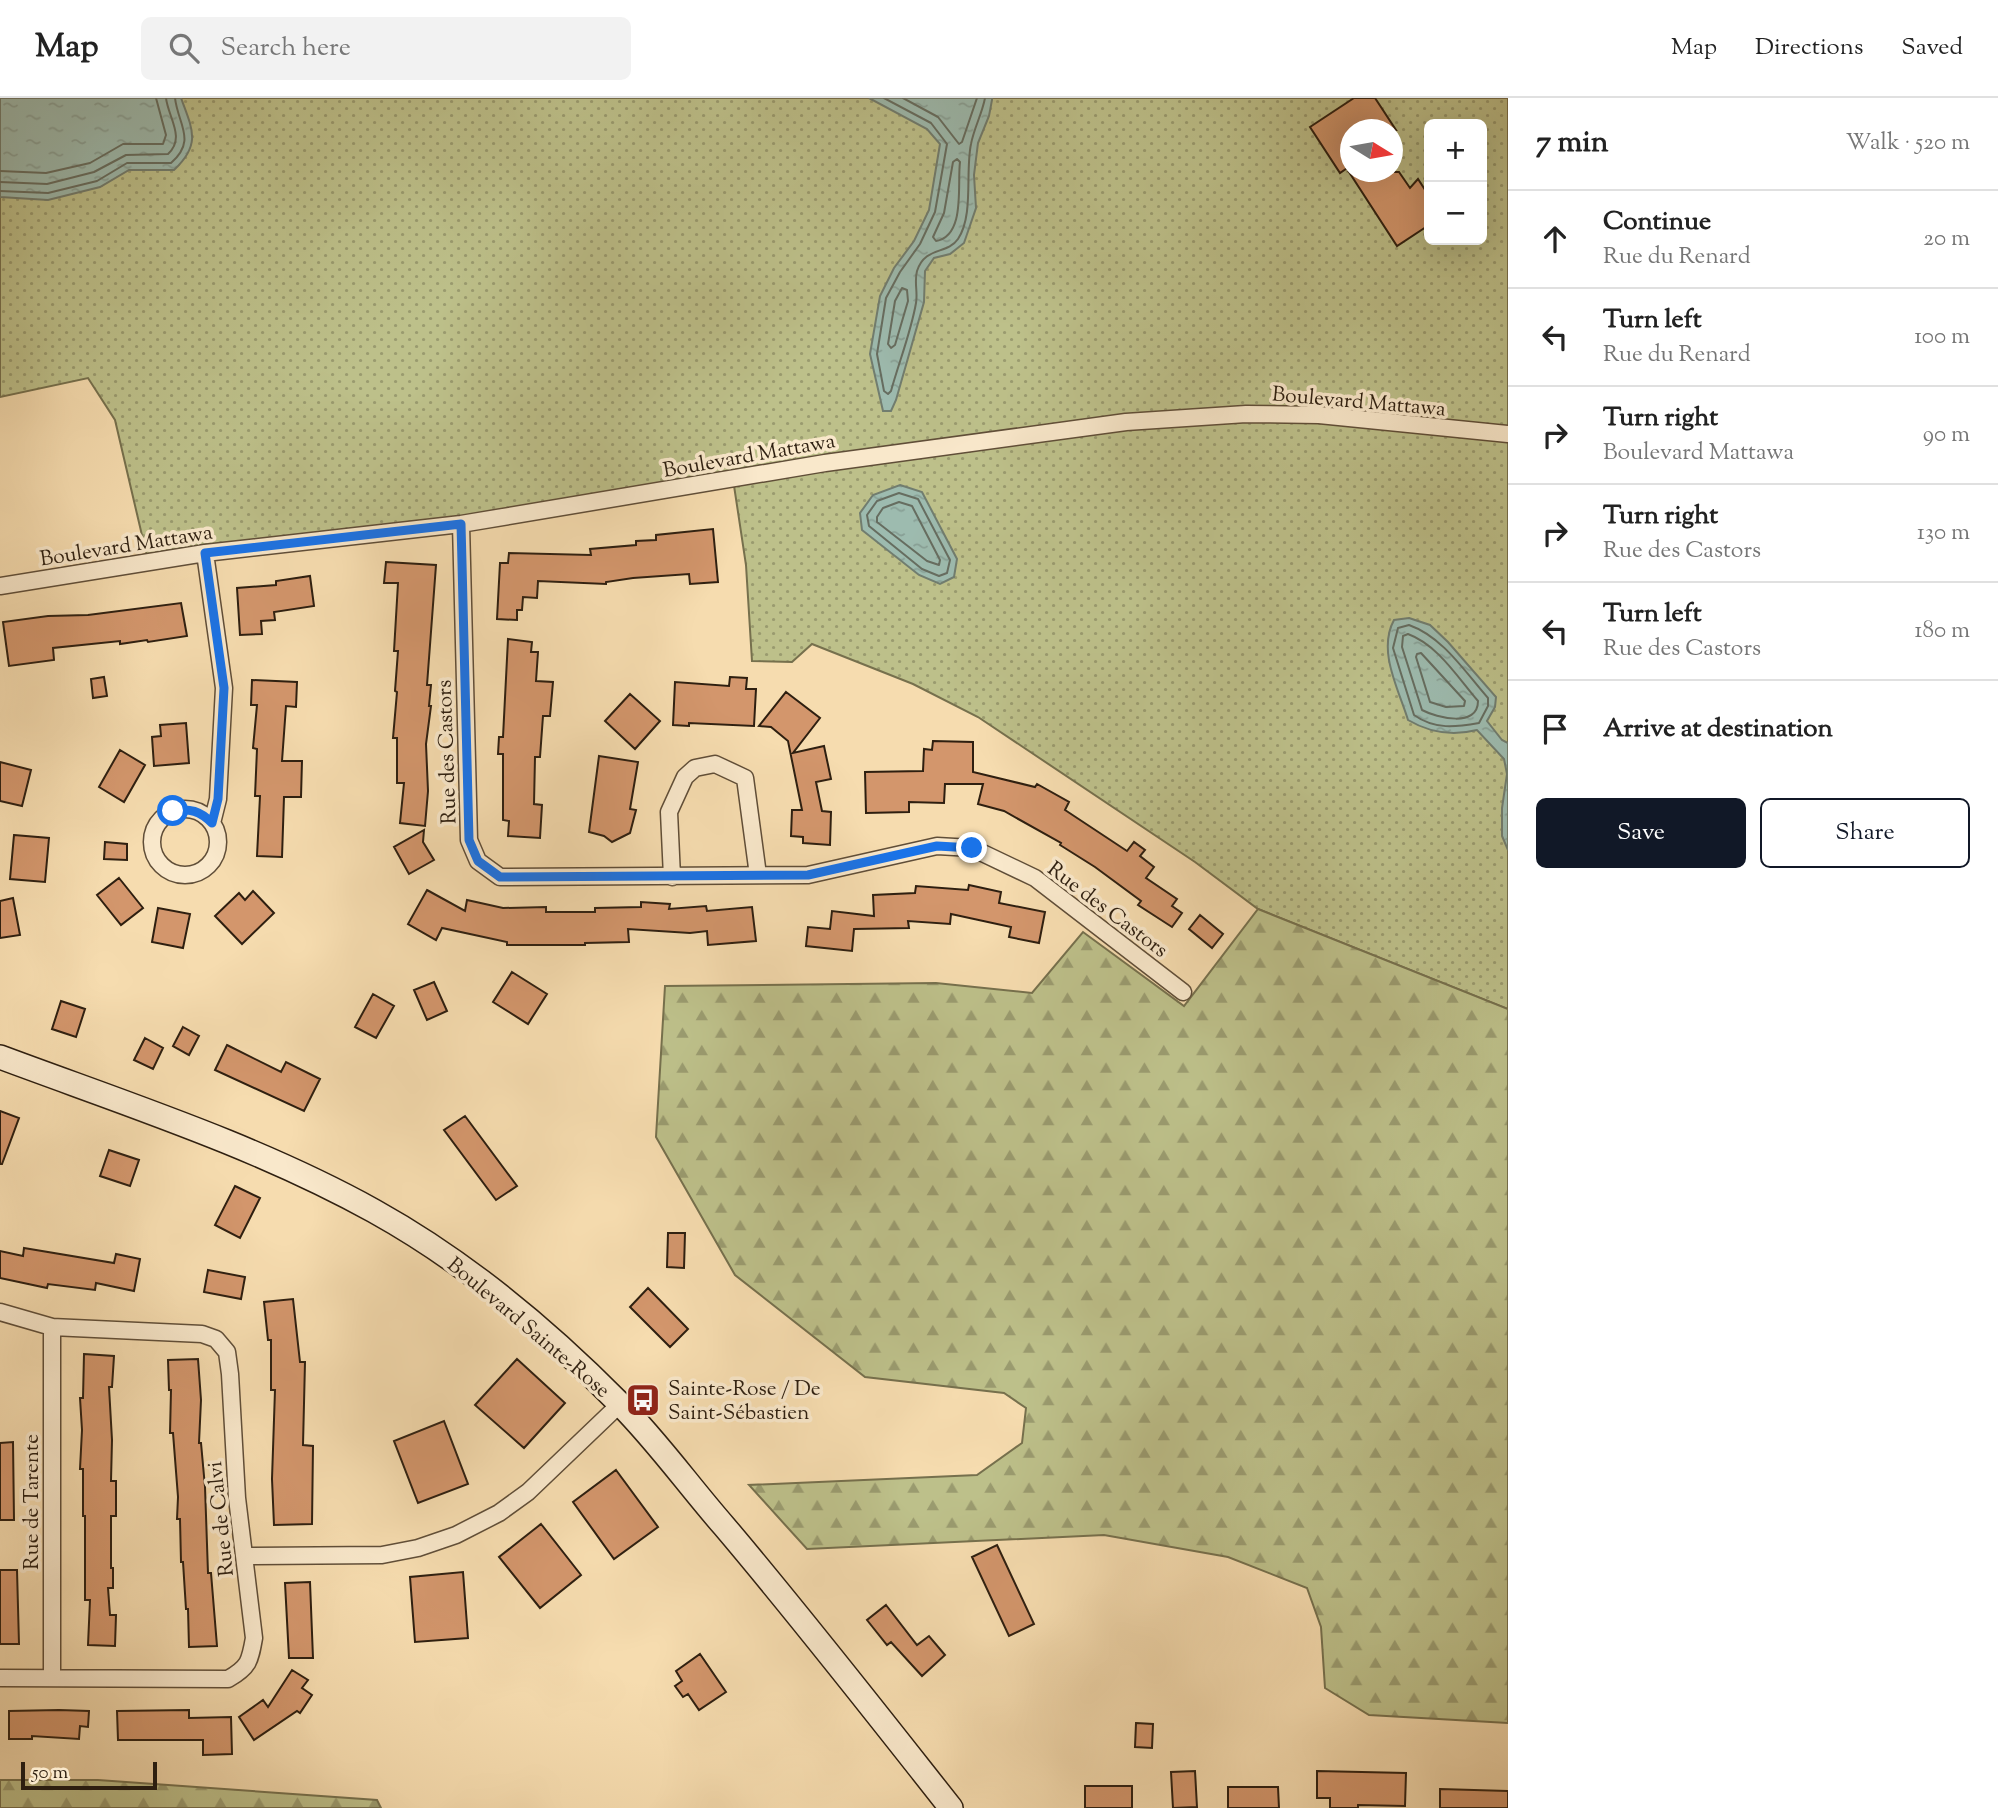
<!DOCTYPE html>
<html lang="en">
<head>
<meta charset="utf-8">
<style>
	body { margin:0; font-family:"Sorts Mill Goudy",serif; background:#f2f2f2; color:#222 }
	.controls { position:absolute; right:21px; top:21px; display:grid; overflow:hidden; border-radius:10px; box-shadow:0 7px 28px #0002 }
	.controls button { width:63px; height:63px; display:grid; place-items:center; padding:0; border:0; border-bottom:2px solid #e0e0e0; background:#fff; color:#222; font:35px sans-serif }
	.compass { position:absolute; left:1340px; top:21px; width:63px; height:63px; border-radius:50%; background:#fff; box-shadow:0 7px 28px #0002; rotate:101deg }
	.scale { position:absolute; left:21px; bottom:18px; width:136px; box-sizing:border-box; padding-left:7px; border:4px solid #2e1f10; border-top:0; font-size:19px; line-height:24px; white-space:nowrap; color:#2e1f10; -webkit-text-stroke:5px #f9e8cb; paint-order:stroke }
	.stop { position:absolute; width:21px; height:21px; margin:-16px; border:5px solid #1a73e8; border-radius:50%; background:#fff }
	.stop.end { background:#1a73e8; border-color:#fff; box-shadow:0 2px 7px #0008 }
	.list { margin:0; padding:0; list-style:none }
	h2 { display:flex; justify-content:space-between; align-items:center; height:91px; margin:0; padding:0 28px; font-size:30px }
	h2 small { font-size:23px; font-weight:400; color:#767676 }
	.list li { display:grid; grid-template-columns:46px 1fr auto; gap:21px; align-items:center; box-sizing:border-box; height:98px; padding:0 28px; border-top:2px solid #e0e0e0 }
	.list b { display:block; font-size:26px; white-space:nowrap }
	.list p { margin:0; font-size:23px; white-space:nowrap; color:#767676 }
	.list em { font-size:23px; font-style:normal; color:#767676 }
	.actions { display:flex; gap:14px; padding:21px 28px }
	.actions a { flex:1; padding:16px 0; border:2px solid #111827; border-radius:10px; text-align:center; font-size:24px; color:#111827 }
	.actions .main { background:#111827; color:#fff }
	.icon { flex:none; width:38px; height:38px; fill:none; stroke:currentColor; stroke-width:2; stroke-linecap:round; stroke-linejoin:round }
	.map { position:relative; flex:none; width:1508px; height:1710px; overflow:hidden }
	header { display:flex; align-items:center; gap:42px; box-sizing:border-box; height:98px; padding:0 35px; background:#fff; border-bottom:2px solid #e0e0e0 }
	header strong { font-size:33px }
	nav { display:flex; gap:38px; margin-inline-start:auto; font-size:24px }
	.search { width:490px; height:63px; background:#f2f2f2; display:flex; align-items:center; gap:18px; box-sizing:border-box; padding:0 24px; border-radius:10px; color:#767676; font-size:26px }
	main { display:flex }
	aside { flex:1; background:#fff }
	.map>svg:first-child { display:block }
	.grass { fill:url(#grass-dots); stroke:#76704d; stroke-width:2; fill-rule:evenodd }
	.forest { fill:url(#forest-firs); stroke:#76704d; stroke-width:2 }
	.water { fill:url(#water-ripples); stroke:#717d6f; stroke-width:2 }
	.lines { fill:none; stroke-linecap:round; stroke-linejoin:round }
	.shore { stroke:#666d60; stroke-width:2 }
	.building { fill:#d3966c; stroke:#2e1f10; stroke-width:2 }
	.street-casing { stroke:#604e38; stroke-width:19 }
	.secondary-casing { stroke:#2e1f10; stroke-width:26 }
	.street { stroke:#f9e8cb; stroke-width:16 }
	.secondary { stroke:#f9e8cb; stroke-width:23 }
	.route { stroke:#1a73e8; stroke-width:9 }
	.labels { text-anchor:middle; stroke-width:7; stroke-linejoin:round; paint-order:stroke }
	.street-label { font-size:21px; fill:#2e1f10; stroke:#f9e8cb }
	.poi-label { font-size:21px; fill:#2e1f10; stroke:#f9e8cb; text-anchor:start }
</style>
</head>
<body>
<header>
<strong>Map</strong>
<div class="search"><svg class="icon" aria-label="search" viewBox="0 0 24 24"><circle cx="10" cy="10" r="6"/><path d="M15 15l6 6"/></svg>Search here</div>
<nav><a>Map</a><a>Directions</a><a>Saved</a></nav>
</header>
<main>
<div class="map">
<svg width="1508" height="1710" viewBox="0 0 1508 1710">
	<defs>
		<pattern id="grass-dots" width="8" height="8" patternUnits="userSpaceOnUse" patternTransform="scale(1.75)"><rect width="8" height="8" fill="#bdc08a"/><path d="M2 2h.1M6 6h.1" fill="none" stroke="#9a9b6f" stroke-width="1.8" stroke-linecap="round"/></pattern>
		<pattern id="forest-firs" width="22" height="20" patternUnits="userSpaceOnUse" patternTransform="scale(1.75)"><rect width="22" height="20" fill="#bdc08a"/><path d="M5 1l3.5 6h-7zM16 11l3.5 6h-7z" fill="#9a9b6f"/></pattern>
		<pattern id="water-ripples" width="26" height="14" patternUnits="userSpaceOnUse" patternTransform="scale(1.75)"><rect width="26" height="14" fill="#9dbbaf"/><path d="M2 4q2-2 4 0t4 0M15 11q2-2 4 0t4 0" fill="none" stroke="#88a096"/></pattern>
	</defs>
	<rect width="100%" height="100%" fill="#f6dcaf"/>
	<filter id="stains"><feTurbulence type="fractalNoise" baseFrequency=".00286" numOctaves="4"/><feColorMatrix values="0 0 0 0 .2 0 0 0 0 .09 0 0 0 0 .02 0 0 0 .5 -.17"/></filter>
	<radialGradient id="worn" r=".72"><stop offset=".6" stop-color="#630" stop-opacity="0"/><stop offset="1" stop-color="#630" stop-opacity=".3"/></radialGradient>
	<path class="grass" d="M0,0H1508V911L1258,811L1195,764L978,619L913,586L812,546L792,564L752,563L746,467L733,381L148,463L115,322L88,280L0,299ZM1429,26H1482V142H1429ZM1350,32H1392V74H1350Z"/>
	<path class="forest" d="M1258,811L1508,911V1625L1369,1617L1325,1590L1321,1529L1307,1490L1228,1459L1104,1437L807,1451L749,1387L977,1377L1022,1345L1026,1310L1004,1295L865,1279L735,1177L656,1039L665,888L936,885L1032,895L1083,834L1184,908Z
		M0,1682H98L377,1702L381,1710H0Z"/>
	<path class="water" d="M0,0H181C193,32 201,47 174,72H129L100,89L48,102L0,99Z
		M869,0H992V2L989,18L978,45L974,77L976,110L964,145L950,156L934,160L925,173L924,204L896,302L891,313H883L870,256L880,198L894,170L914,143L929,112L940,46L927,31Z
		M900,387L922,394L957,461L954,479L940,486L919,477L862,432L860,415L873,397Z
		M1409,520L1430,527L1448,544L1496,599L1495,609L1487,623L1502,642L1508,645V752L1502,738V710L1507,676L1504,661L1477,632C1453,638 1430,635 1408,622C1399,592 1377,553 1394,522Z"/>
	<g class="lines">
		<path class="shore" d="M884,0L931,25L947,46L935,114L920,146L900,174L886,200L877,256L884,293L888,296L891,293C899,264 911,234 916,205C918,194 914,184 917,173C925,148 947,157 958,141C974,117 965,74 971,46C974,30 982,16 985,0
			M903,0L938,19L959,46L962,44L977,0
			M957,61L960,64C957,86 966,138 936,143L933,139L944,115L953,64Z
			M0,73L46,75L90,65L123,46H163L166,37L156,0
			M0,84L47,86L94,74L126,57L168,56C186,40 168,19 166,0
			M0,93L48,95L97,83L127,65H171C197,42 178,27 175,0
			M902,190L907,192L908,203L895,247L891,250L888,246L895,203Z
			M899,395L918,401L950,462L947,475L939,478L922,471L869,428L867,417L877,403Z
			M899,404L912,408L940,462L939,467L927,463L877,424V419L883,410Z
			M1409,527C1443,539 1465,574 1488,600V608L1479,625C1456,629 1435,632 1414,617L1393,550L1398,530Z
			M1408,536C1438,547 1458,580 1478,603C1478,630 1437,620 1422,612L1402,549L1403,538Z
			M1421,555L1465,603L1464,608L1446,609L1430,604L1416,559L1417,556Z"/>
	</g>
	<path class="building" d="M1354,0H1375L1396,32H1350V68L1340,75L1310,29Z
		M1349,74H1399L1410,90L1418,81L1429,98V127L1397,148Z
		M713,431L718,484L690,486L689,476L633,480L606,484V486L538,483L537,500L523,499L522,512H517V522L497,521L500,465H508L509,455L591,457L590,451L636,447V443L656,442V437Z
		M386,464L436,467L427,587H431L429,608H431L426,646L428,693L425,728L400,725L404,685H397V640H393L397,594L395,593L398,553H394L398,485H384Z
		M310,478L314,508L274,514L275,522L261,523L262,536L240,537L237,490L276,487V483Z
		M181,505L187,538L148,544L147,542L120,546V543L53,550L54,562L9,568L3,524L48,518L88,517Z
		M508,541L532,544L531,554H538L536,583L553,584L550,618H543L540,659H535L534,706L542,707L540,740L508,738L509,723L503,722V656H498L499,639H503Z
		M104,579L107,598L93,600L91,581Z
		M730,579L747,580L746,591H756L754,628L689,625V628L673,627L675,584L729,588Z
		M252,582L297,584L296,609L286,608L282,663H302L301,699H284L282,759L257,758L260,698H255L257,651L253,650L257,607H251Z
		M786,594L820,620L793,655L824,648L831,681L816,684L822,713L831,714L830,747L803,745V739L791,738L792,712H802L788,643L771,629L759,628Z
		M630,596L660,623L635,651L605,623Z
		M186,625L189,665L154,668L152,639L161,638L160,627Z
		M933,643L973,644V674L1035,689L1037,686L1069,704L1065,712L1127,753L1134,744L1145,752L1140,758L1154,769L1146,780L1177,801L1172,808L1182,815L1172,829L1138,807L1141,803L1095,769L1060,747L1061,745L1004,713L978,706L983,686H945L944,705L909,704V714L866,715L865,674L923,673L924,651L932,652Z
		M120,652L145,667L124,704L99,689Z
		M599,658L638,664L630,711L636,712L630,735L612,744L604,738L589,734Z
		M0,664L31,672L22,708L0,703Z
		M424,732L423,744L434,762L409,776L394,749Z
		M14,737L49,740L45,784L10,781Z
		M105,744L127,746V762L104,761Z
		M119,780L143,810L121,827L97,797Z
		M969,787L1001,794L999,805L1045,814L1039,845L1009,839L1011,829L951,816L950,826L908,823L909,830L854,831L852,853L806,848L808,829L830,831L832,813L874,818L873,797L915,795L916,788L968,792Z
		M427,792L465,813L467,802L503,810L546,809V814H595V810L641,809V804L670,806L669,811L706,808L707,813L752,809L756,843L708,847L707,833L690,835L628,831L629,844L585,845V847H507V844L442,830L436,842L408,826Z
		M253,793L274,815L242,846L215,818L239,795L245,802Z
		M13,800L20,837L0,840V803Z
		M158,810L190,816L183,850L152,844Z
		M1200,817L1223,836L1212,850L1189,831Z
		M512,874L547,896L528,926L493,904Z
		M434,884L447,913L427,922L414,892Z
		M373,896L394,908L376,940L355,929Z
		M61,903L85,911L76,939L52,931Z
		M183,929L199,938L189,957L173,948Z
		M145,940L163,950L153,971L134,962Z
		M227,947L281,974L286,964L320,981L304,1013L215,972Z
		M0,1013L19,1020L2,1066H0Z
		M465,1018L517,1088L496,1102L444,1032Z
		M109,1052L139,1062L130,1088L100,1078Z
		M235,1088L260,1100L240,1140L215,1127Z
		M668,1135H685L684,1170L667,1169Z
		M24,1150L114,1165L116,1156L140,1161L134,1193L96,1185L95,1192L48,1186L47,1190L0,1180V1153L23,1158Z
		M208,1172L245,1179L241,1201L204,1194Z
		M648,1190L688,1231L670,1249L630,1209Z
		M293,1201L300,1264H305L303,1347L313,1348L312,1426L274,1427L272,1381L275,1292H271V1242H268L264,1204Z
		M84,1256L114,1258L112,1289H109L112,1342L111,1383H116V1418H111V1470H113V1490H108L110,1517H116L115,1548L88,1547L90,1502H85V1418H83V1371H80L82,1332L80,1300H83Z
		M198,1261L201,1302L199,1345H201L205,1389L208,1475H211L217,1548L189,1549L188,1511H186L183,1464H181L180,1421H177L178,1399L173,1335H170L171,1292H169L168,1262Z
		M517,1261L565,1305L524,1350L475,1307Z
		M444,1323L468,1386L418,1405L394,1343Z
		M13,1344L14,1422H0V1345Z
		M616,1372L658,1429L614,1461L573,1404Z
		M541,1426L581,1477L540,1510L499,1459Z
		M997,1447L1034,1526L1009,1538L972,1459Z
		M0,1472H17L19,1546H0Z
		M463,1474L468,1540L415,1544L410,1479Z
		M310,1484L313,1560H289L285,1485Z
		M886,1507L917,1547L929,1538L945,1557L922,1578L891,1544L887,1547L867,1522Z
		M700,1556L726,1594L699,1612L688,1596L683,1599L675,1588L682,1583L676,1573Z
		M292,1572L308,1582L302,1590L312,1597L300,1615L297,1613L254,1642L239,1619L263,1602L268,1609Z
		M59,1612L89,1613L88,1629L80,1628L79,1641L32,1638V1641H9V1613Z
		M189,1612V1620L231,1619L232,1656L203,1657V1642H118L117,1613Z
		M1136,1625L1153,1626L1152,1650L1135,1649Z
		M1195,1673L1197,1709L1173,1710L1171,1674Z
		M1317,1673L1406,1675L1405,1708L1358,1707V1710H1330V1700H1317Z
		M1085,1688H1132V1710H1085Z
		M1228,1689H1278L1279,1710H1228Z
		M1440,1691L1508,1693V1710H1440Z"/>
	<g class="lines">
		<g class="street-casing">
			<path id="street" d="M461,426L469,742L478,763L500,779L808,777L937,748L972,750L1035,780L1183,894
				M205,455L224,590L218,701L212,725
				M0,488L205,455L461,426L825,365L1126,324L1246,316L1319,317L1508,336
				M152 744a33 33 0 1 1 66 0a33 33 0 1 1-66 0Z
				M672,779L669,714L685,679L695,670L715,666L745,680L758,777
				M0,1214L52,1229L202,1236L216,1241L227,1254L230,1276L237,1400L254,1540C250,1563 249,1569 228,1581L0,1580
				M52,1229V1579
				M245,1458L382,1457L418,1450L456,1437L499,1415L528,1394L620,1306"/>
		</g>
		<g class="secondary-casing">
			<path id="secondary" d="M0,959C126,1006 257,1048 374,1113C464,1163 547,1232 619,1305C657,1343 689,1388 724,1428C802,1520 876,1615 951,1710"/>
		</g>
		<use href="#street" class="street"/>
		<use href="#secondary" class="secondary"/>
	</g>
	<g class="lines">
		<path class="route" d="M173,713C190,710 200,713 212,725L218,701L224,590L205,455L461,426L469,742L478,763L500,779L808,777L937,748L972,750"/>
	</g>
	<defs>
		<g id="bus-square" transform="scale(1.75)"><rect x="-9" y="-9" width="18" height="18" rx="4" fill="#8f2418" stroke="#f9e8cb"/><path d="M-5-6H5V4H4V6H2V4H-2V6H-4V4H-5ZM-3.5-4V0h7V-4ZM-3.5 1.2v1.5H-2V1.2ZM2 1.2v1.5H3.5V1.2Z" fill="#fff"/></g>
	</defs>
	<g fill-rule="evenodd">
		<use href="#bus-square" x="643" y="1302"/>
	</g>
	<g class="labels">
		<g class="street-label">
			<text transform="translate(1359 303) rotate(5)" y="7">Boulevard Mattawa</text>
			<text transform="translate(749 357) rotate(-10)" y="7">Boulevard Mattawa</text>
			<text transform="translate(126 447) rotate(-9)" y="7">Boulevard Mattawa</text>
			<text transform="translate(446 654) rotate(-92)" y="7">Rue des Castors</text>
			<text transform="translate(1108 811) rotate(37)" y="7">Rue des Castors</text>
			<text transform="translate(529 1229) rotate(40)" y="7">Boulevard Sainte-Rose</text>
			<text transform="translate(31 1404) rotate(-90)" y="7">Rue de Tarente</text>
			<text transform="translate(220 1421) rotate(-96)" y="7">Rue de Calvi</text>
		</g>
		<g class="poi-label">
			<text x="668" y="1297">Sainte-Rose / De<tspan x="668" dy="24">Saint-Sébastien</tspan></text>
		</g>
	</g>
	<rect width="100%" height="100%" filter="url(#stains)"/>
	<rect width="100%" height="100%" fill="url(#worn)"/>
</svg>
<div class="controls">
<button>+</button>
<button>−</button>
</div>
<svg class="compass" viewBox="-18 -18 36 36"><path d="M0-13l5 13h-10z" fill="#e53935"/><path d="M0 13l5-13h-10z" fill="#767676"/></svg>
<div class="scale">50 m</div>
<div class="stop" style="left:173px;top:713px"></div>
<div class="stop end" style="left:972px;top:750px"></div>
</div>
<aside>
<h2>7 min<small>Walk · 520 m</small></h2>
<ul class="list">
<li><svg class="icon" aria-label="ahead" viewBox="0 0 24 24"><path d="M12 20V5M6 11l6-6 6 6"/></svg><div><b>Continue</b><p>Rue du Renard</p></div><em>20 m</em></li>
<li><svg class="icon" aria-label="left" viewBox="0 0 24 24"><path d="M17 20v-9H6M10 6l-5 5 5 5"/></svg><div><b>Turn left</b><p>Rue du Renard</p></div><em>100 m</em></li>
<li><svg class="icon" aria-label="right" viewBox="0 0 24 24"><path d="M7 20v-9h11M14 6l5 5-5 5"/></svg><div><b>Turn right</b><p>Boulevard Mattawa</p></div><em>90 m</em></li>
<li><svg class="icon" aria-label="right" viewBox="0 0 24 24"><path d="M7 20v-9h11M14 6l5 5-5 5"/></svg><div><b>Turn right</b><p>Rue des Castors</p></div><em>130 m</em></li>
<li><svg class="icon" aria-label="left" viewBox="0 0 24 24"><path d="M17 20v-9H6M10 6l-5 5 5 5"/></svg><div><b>Turn left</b><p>Rue des Castors</p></div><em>180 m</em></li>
<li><svg class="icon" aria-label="arrive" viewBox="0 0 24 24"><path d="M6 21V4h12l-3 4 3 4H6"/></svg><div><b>Arrive at destination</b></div></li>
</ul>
<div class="actions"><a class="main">Save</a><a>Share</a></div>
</aside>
</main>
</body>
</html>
